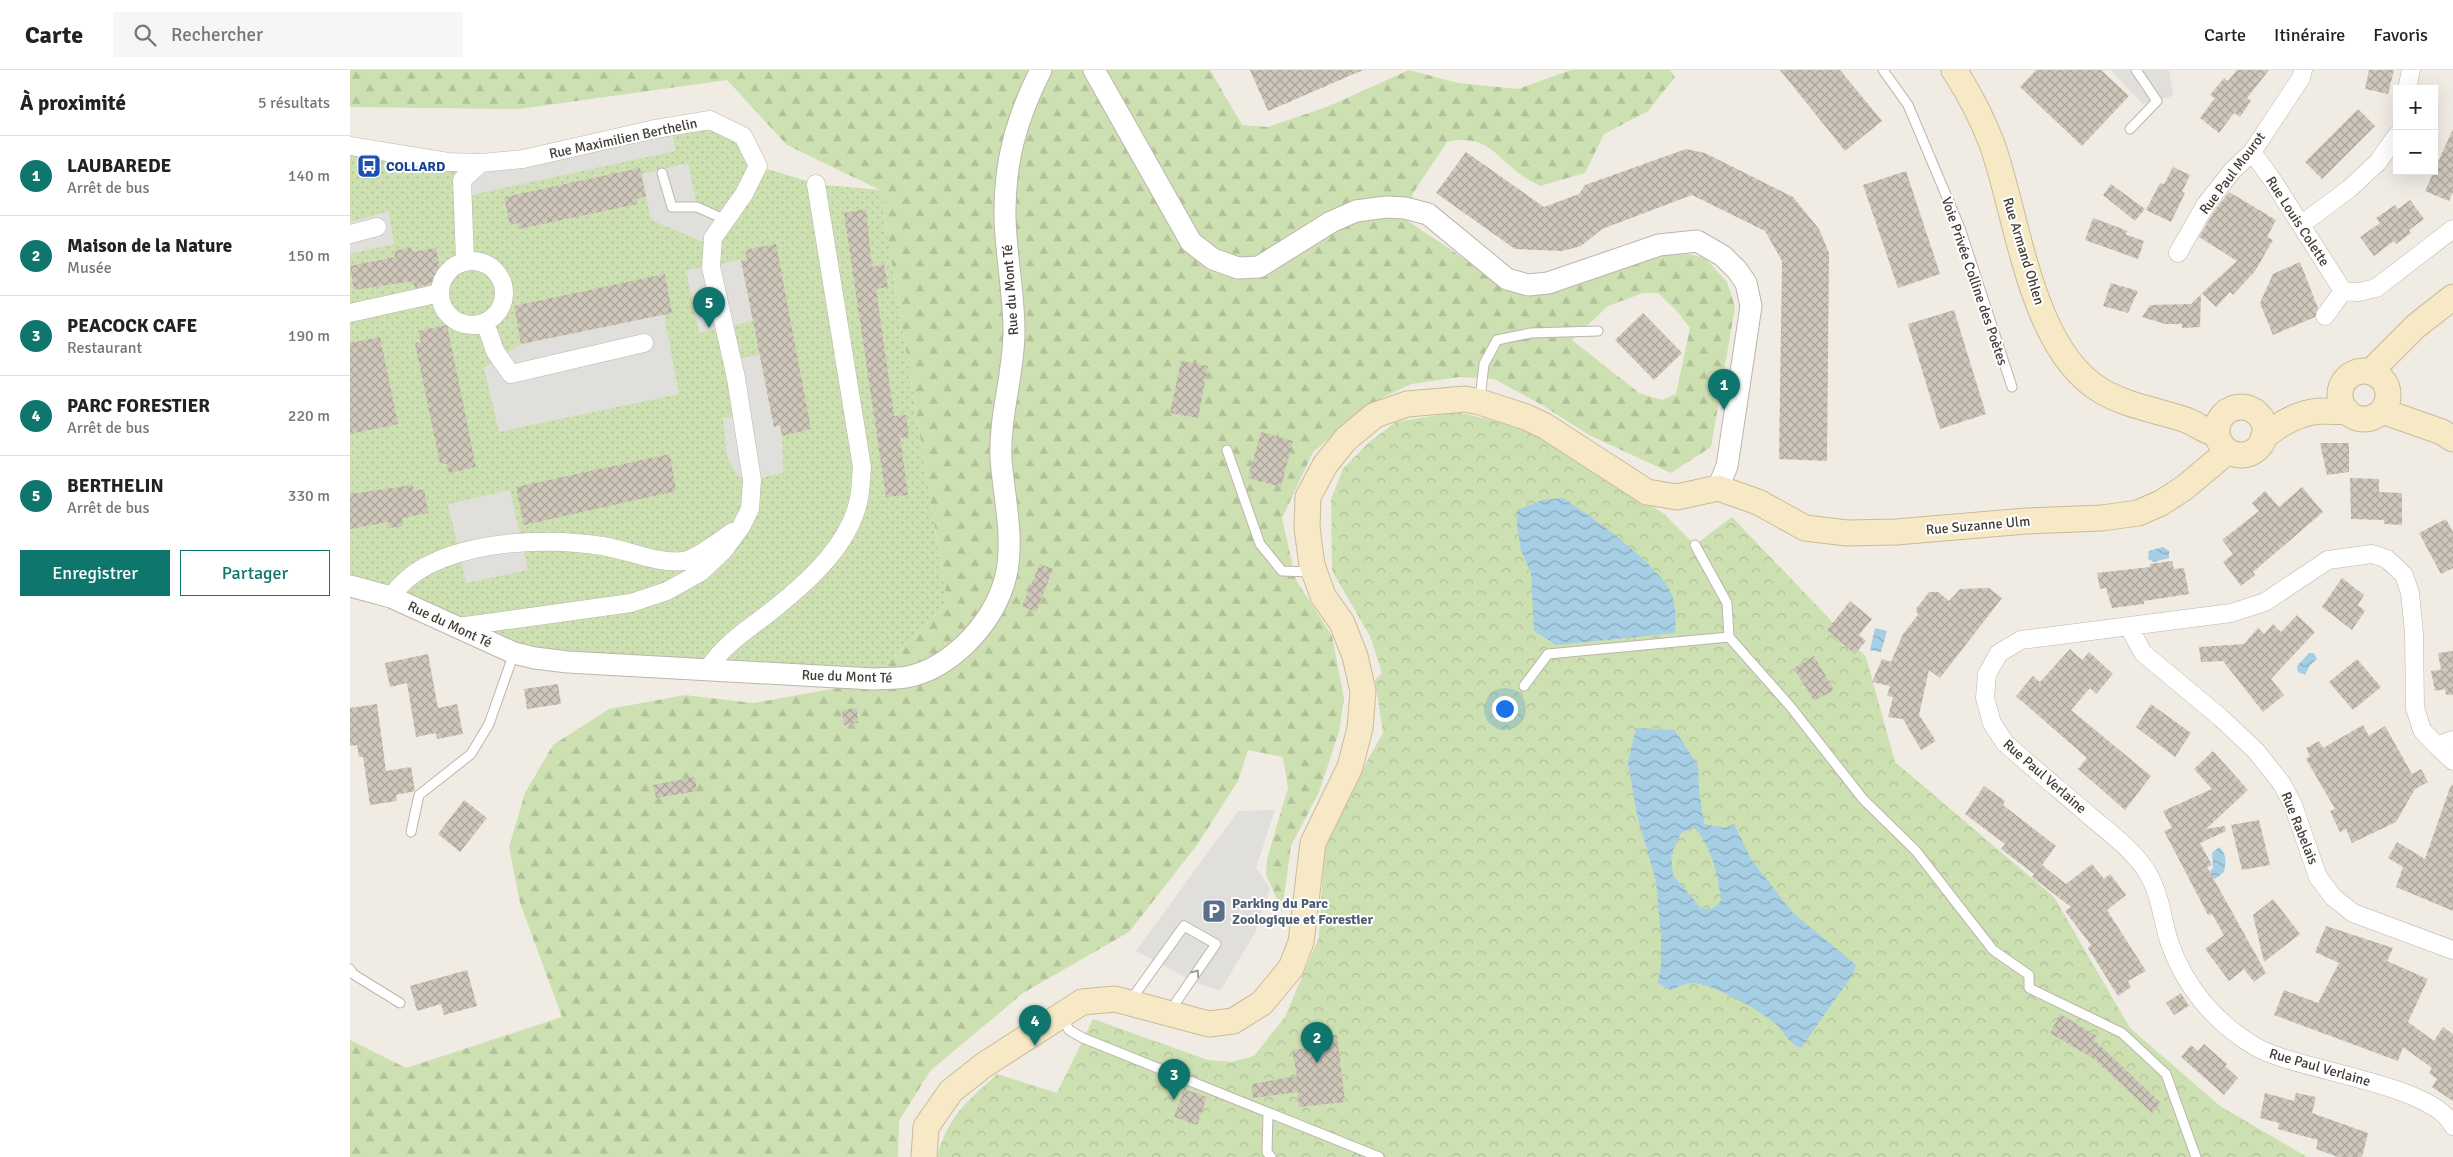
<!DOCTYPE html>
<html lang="fr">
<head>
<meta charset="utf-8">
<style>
	body { margin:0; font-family:Signika,sans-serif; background:#f6f6f6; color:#222 }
	.controls { position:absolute; right:15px; top:15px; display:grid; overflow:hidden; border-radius:0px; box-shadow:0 5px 20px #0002 }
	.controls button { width:45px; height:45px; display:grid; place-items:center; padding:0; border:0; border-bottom:1px solid #e0e0e0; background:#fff; color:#222; font:25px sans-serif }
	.you { position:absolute; left:1154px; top:638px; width:18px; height:18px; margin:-12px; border:4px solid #fff; border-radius:50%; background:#1a73e8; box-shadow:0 0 0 8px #1a73e833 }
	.badge { display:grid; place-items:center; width:32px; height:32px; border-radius:50%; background:#0f766e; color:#fff; font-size:16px; font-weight:700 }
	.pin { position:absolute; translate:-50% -41px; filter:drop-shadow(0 1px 2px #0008) }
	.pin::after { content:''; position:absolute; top:26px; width:18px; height:15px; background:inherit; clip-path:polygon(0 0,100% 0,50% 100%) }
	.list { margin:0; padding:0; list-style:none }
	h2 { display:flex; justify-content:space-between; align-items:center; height:65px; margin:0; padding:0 20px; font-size:21px }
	h2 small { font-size:16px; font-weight:400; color:#767676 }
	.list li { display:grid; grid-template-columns:32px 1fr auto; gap:15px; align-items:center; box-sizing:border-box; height:80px; padding:0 20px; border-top:1px solid #e0e0e0 }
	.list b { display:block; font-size:19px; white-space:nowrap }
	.list p { margin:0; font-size:16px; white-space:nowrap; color:#767676 }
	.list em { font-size:16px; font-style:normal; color:#767676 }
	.actions { display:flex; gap:10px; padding:15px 20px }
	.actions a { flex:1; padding:11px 0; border:1px solid #0f766e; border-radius:0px; text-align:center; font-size:18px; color:#0f766e }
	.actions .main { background:#0f766e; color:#fff }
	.icon { flex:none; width:28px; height:28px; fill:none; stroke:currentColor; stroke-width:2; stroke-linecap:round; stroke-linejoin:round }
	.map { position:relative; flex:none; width:2103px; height:1087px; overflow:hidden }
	header { display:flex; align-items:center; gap:30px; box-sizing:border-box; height:70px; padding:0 25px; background:#fff; border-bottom:1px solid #e0e0e0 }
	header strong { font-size:24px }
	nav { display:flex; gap:28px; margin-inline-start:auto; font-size:18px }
	.search { width:350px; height:45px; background:#f6f6f6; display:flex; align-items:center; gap:12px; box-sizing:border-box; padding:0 18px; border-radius:0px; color:#767676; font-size:19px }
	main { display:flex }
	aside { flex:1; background:#fff }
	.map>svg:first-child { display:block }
	.grass { fill:url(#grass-dots) }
	.forest { fill:url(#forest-firs); fill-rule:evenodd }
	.park { fill:url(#park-crowns) }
	.parking { fill:#e1dfdc }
	.water { fill:url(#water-waves); fill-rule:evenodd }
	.building { fill:url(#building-cross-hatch) }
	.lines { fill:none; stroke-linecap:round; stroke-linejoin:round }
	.service-casing { stroke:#bdb5ab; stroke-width:11 }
	.minor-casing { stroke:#bdb5ab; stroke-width:19 }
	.tertiary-casing { stroke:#bdb5ab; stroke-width:23 }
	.secondary-casing { stroke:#cabb98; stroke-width:27 }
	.service { stroke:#fff; stroke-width:9 }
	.minor { stroke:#fff; stroke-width:18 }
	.tertiary { stroke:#fff; stroke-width:21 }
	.secondary { stroke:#f7e9c6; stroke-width:25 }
	.oneway { stroke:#a09e9a }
	.labels { text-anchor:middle; stroke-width:4; stroke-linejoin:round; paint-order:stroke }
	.street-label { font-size:14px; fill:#413c35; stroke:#fff }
	.transit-label { font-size:14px; font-weight:bold; fill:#164399; stroke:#fff; text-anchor:start }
	.service-label { font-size:14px; font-weight:bold; fill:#4e5e75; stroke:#fff; text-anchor:start }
</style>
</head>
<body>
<header>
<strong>Carte</strong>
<div class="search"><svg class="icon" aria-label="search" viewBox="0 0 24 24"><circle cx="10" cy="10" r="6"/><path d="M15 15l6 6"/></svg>Rechercher</div>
<nav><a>Carte</a><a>Itinéraire</a><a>Favoris</a></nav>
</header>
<main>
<aside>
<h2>À proximité<small>5 résultats</small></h2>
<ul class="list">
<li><span class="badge">1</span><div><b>LAUBAREDE</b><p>Arrêt de bus</p></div><em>140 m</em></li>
<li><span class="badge">2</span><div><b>Maison de la Nature</b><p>Musée</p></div><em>150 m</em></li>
<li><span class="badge">3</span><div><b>PEACOCK CAFE</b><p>Restaurant</p></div><em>190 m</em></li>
<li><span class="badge">4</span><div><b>PARC FORESTIER</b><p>Arrêt de bus</p></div><em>220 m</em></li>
<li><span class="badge">5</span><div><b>BERTHELIN</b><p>Arrêt de bus</p></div><em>330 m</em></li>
</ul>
<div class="actions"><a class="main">Enregistrer</a><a>Partager</a></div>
</aside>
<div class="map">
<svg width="2103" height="1087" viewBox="0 0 2103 1087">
	<defs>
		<pattern id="grass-dots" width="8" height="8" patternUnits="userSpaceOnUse" patternTransform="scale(1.25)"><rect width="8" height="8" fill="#cde0b1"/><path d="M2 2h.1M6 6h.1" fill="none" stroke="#b1c199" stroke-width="1.8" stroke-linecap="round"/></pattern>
		<pattern id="forest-firs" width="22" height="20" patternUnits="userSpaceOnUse" patternTransform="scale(1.25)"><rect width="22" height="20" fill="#cde0b1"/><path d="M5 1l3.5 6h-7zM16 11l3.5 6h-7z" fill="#b1c199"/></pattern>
		<pattern id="park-crowns" width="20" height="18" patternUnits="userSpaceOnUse" patternTransform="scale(1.25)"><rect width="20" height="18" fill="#cde0b1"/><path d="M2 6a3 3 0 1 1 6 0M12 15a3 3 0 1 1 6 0" fill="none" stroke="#b1c199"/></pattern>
		<pattern id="water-waves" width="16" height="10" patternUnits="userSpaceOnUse" patternTransform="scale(1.25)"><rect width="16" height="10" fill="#a6cfe6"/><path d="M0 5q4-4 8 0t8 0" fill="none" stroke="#89a9bb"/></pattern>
		<pattern id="building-cross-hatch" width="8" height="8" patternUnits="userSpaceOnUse" patternTransform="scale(1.25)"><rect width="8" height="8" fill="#d0c7bb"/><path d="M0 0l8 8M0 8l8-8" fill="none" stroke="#aaa399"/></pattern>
	</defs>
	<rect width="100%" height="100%" fill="#f0ece4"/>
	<path class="grass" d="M360,50L393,66L408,96L466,114L530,120L597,532L523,609L218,592L0,516V76L98,92L325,81L321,56Z"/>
	<path class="forest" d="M0,0H860L892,55L918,57L979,36L1059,0L1108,13L1168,19L1221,0H1320L1325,7L1298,41L1254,64L1235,103L1190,116C1183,112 1174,108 1167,102C1142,81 1133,64 1097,72L1063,123L1058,151L1161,220L1327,181L1355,188L1377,212L1385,237L1361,377L1321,403L1239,365L1192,335L1144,309L1109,307L1061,314L1019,334L963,382L932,448L946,510L982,566L994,628L989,662L969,722L941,776L932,841L916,804L917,789L938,718L933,687L898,680L888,711L847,775L779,862L673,923L580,1001L549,1051L548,1087H0V970L56,998L212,947L170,833L159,777L175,723L203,675L259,639L335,625L403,633L510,614L523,609L597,532L530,120L437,75L377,10L169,39L0,37ZM1293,223H1308L1326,240L1340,258L1326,324L1312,330L1289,323L1222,270L1258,236Z"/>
	<path class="park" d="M1107,342L1179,359L1313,443L1345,475L1382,447L1516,587L1545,692L1704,827L1780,958L1870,1036L1957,1087H587C599,1044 616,1033 647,1004L707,1023L743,949L858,990L881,992L904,986L935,947L969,867L974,781L1018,689L1033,663L1025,610L1032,603L1020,566L982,501L981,429L993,399L1018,373L1046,352Z"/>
	<path class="parking" d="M1760,0H1819L1823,26L1793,34Z
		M321,56L325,81L112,127L131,93Z
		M338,93L347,136L376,150L363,176L301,150L291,104Z
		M39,141L44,174L0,184V152Z
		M391,190L403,251L349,263L336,200Z
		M314,244L329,324L149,362L134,298L171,274Z
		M410,285L424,357L430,355L432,366L433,403L402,410L388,406L377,386L373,348L392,345L381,290Z
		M160,420L178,500L116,513L98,434Z
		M925,740L906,798L920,818L905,863L870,921L847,913L786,881L888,741Z"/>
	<path class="water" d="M1213,428C1240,445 1311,496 1322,525C1326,538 1326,549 1325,563L1206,575L1184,561L1181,503L1171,480L1167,455V440L1193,430Z
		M1813,477L1819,481V488L1804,492L1798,489L1799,481Z
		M1525,558L1537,561L1531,582L1520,580Z
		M1959,583H1964L1967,589L1960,595L1955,605L1948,602L1947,596Z
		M1286,658L1325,660L1348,696L1349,720L1354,754L1375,758L1384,754L1401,789L1442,842L1506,895L1503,904L1451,978C1440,975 1434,962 1426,954C1410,940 1359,911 1339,913C1333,914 1326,918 1320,920L1308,913L1311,895V866L1306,811L1287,745L1278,692ZM1345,757C1362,781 1368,802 1371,831L1362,839L1351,838L1323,805L1321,785L1331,763Z
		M1869,777C1877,784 1876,792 1874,802L1865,809L1858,804L1863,798L1862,783Z"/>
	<path class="building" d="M900,0H1013L918,41Z
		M1430,0H1490L1532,51L1495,81Z
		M1686,0H1751L1779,26L1732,76L1670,17Z
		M1887,0H1919L1897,28L1901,31L1890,47L1884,43L1869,63L1850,48L1865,28L1860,25L1874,8L1878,11Z
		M2019,0H2044L2038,24L2015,19Z
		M2008,39L2025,56L1972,109L1955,92Z
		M2103,59V122L2099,131L2075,121Z
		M1336,79L1355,83L1443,127L1469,159L1479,183L1477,391L1429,389L1432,191L1415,161L1342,125L1252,159L1231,176L1212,181L1165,179L1086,123L1116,82L1194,137L1229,124L1235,115Z
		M1823,97L1840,105L1832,122L1835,123L1821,152L1796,140L1810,113L1814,114Z
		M290,98L296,126L287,129V134L169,159L168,153L160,155L154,127Z
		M1556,101L1590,204L1548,218L1513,115Z
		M1761,114L1795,139L1785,151L1753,125Z
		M1879,122L1926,150L1917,167L1923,170L1905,201L1883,225L1880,222L1866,237L1852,223L1887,191L1849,167L1865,140Z
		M2060,130L2074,149L2059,160L2061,163L2046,174L2044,171L2024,186L2010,167L2030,153L2026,148L2045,135L2048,139Z
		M516,139L522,197L534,194L538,217L526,219L544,346L556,345L559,367L550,368L558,425L536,427L494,143Z
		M1743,148L1778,161L1775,164L1794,171L1788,189L1735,170Z
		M426,174L461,359L432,366L430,355L424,357L391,190L397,191L395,180Z
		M61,177L62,182L86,178L91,204L83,206L84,213L65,218L63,211L4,220L0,196L45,187L44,181Z
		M1950,192L1968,238L1965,247L1923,265L1910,233L1923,204Z
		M315,204L322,243L171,274L164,236Z
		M1761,213L1788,221L1778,243L1753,236Z
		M1851,224L1850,257L1832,258V254H1815L1792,247L1800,235L1841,234Z
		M1604,240L1636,344L1590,359L1558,254Z
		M1293,243L1332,283L1304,310L1265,270Z
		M97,255L126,397L99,403L97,394L90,393L65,273L71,272L68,261Z
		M30,267L48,354L0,364V273Z
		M831,291L858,296L848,348L820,343Z
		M911,362L943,371L931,417L898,408Z
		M1970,373H1999V402L1977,405Z
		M320,384L326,421L174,455L166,417Z
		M2000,408L2029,409V422L2052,423V455L2034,454V450L2001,449Z
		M63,415L64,421L74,419L78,443L52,448L53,456L39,458L38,452L0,459V424Z
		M1952,417L1973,442L1903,502L1905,505L1891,516L1873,492L1883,484L1872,470L1909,441L1902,433L1915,421L1929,437Z
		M2096,449L2103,462V498L2091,504L2069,463Z
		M1822,491L1824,499L1834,498L1839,524L1794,531V534L1762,538L1756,518L1750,519L1747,503L1800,497V494Z
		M690,494L703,499L686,542L672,536Z
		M1992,508L2014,525L2008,535L2015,541L2002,560L1972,537Z
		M1639,518L1652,528L1590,608L1579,600L1569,645L1586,671L1571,680L1553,649L1538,647L1543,627L1537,626L1540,616L1522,612L1532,589L1541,592L1553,564L1568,545L1566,539L1579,522H1588L1599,531L1610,519Z
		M1500,531L1522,549L1509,565L1516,571L1505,584L1477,560Z
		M1947,545L1965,562L1921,609L1934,625L1913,642L1873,591L1851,592L1849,577L1894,574L1908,558L1914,564L1923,554L1931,562Z
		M1720,579L1732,590L1739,582L1763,604L1746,624L1740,618L1721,640L1801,706L1775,740L1728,699L1737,688L1666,626L1683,606L1690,612Z
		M2103,581V625H2096L2095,619L2085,621L2081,601L2091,600L2088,583Z
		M78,584L88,638L107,634L113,664L87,669L86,663L66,667L57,613L40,617L35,593Z
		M1464,586L1484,620L1464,631L1444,598Z
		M2007,589L2031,617L2003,640L1979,612Z
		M208,614L211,634L177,639L174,619Z
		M27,634L36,701L61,697L65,721L46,725L47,731L20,735L13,687H9L7,675L0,676V638Z
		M1801,634L1841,663L1825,687L1786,657Z
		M507,638L508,653L494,655L492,640Z
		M2013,655L2019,666L2035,656L2062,704L2071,699L2078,712L2065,719L2046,752L2002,773L1996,759L1990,762L1980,741L1985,739L1956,689L1960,686L1956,678L1969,671L1973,678Z
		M1863,681L1898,720L1856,759L1875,756L1876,761L1850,773L1862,795L1857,797L1916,903L1904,912L1894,899L1879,911L1855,879L1874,865L1862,844L1858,845L1814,761L1822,758L1813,741L1862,719L1844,699Z
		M345,707L347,721L306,728L303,715Z
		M2101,715H2103V841L2046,817L2053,797L2038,788L2047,772L2075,789Z
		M1634,716L1655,731L1653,735L1706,776L1692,795L1716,814L1742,794L1754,809L1760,804L1776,825L1757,840L1796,901L1778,911L1781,917L1768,926L1738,878L1741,875L1715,841L1721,837L1682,807L1684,804L1651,779L1655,774L1615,744Z
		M114,730L137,748L110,782L88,764Z
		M1909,750L1920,795L1892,800L1881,755Z
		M1923,829L1950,864L1914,892L1903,845Z
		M1976,856L2043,878L2037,891L2078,909L2058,952L2084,971L2093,957L2103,964V1031L2082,1017L2087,1009L2079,1003L2082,998L2053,977L2048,991L1924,945L1934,920L1968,933L1989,893L1965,882Z
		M117,900L127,936L94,945L91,934L67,941L60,916Z
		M1831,923L1839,936L1824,945L1816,933Z
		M1710,944L1747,966L1744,970L1811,1033L1802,1043L1746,990L1700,963Z
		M987,965L995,1032L949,1037L948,1022L903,1028L902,1014L947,1006L942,980L958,978L957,969Z
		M1854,974L1877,994L1875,996L1888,1008L1874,1025L1831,987L1841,975L1848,981Z
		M834,1019L857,1027L847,1055L824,1047Z
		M1915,1023L1944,1031L1946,1023L1966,1027L1962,1043L2018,1063L2012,1087H1988L1966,1079L1968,1070L1928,1059L1929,1053L1910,1048Z"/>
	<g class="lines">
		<g class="service-casing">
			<path id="service" d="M1533,0L1558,35L1610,158L1662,317
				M1780,59L1807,31L1786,0
				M312,103L322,137H347L376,150
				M1130,329L1134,294L1147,270L1181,263L1248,261
				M877,380L910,474L932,501L962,502
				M1345,475L1377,533L1379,567L1440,636L1513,729L1566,781L1643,880L1679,905V918L1772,963L1816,1004L1846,1087
				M1174,616L1198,584L1379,567
				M61,762L69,725L121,684L139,654L164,583
				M0,899L3,904L50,933
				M780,931L834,856L866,874L820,941
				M712,947L719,960L733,968L1029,1087
				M918,1043L917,1082L921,1087"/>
		</g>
		<g class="minor-casing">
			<path id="minor" d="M2057,19L2061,0
				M0,76L98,92L131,93L173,89L305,59L360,50L393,66L408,96L394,124L363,168L361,197L386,308L402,410L400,439L391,457L374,480L351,502L317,521L281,533L108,557
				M1902,82L1921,108L1993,221
				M1952,154L1999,119L2028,92L2047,65
				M0,164L27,157
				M1828,183L1856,134L1882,101L1902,82L1951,8L1953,0
				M115,191L112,110L131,93
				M90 223a32 32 0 1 1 64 0a32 32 0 1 1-64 0Z
				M0,243L90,223
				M1975,246L1993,221L2009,222L2026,218L2103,159
				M135,252L145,281L161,304L294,273
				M41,527C79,470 191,466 252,476C279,480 306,494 333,491C346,489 371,470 382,462
				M1779,557L1793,583L1871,648L1906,681L1932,714L1943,735L1968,807L1983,827L2003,843L2103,880
				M358,599C375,572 401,558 425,538C459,511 501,473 509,428C511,418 511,407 512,397L466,114
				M2103,670L2087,676L2072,660L2065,638L2064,563L2060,523L2054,505L2037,489L2022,484L1978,490L1915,532L1881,543L1671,570L1649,583L1637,604L1635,628L1642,653L1655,673C1683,698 1712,722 1741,747C1761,764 1783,780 1797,802C1810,823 1812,848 1819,871C1834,916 1865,953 1906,977C1948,1001 2084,1014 2103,1056
				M2087,676L2103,691"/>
		</g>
		<g class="tertiary-casing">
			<path id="tertiary" d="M744,0L841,172L863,189L888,198L909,197L981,152L1006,141L1036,137L1055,138L1078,144L1157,209L1178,215L1198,213L1309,175L1347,171L1373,186L1387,200L1396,213L1401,236L1377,396L1368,418
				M0,516L41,527L164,583L185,588L218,592L523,609C534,608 546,609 557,607C601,598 641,555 654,513C666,474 654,429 651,389C649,346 664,304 664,261C664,224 656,186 655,148C654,93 666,49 691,0"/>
		</g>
		<g class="secondary-casing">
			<path id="secondary" d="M1604,0C1619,23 1632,48 1642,74C1668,147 1680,277 1750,320C1776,336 1807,340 1836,350C1847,354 1855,362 1867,364
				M1990 325a24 24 0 1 1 48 0a24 24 0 1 1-48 0Z
				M2023,302L2027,295L2066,256L2103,227
				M1867 361a24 24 0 1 1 48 0a24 24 0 1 1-48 0Z
				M2032,341L2092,362L2103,369
				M1913,368C1929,354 1948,343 1969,341C1979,341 1988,342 1997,341
				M574,1087L576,1057L601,1021L634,995L732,932L765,929L859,954L883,951L912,933L941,898L951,872L963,773L1000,697L1010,658L1013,621L1005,586L992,553L973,526L962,495L957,458L958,427L975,395L996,369L1025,345L1057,334L1115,329L1130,332L1176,347L1195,356L1297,422L1327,427L1368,418L1408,432L1455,458L1497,463L1546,462L1676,451L1752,448L1788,443L1811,433L1834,418L1877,382"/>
		</g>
		<use href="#service" class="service"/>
		<use href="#minor" class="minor"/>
		<use href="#tertiary" class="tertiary"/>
		<use href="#secondary" class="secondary"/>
	</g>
	<defs><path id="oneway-chevron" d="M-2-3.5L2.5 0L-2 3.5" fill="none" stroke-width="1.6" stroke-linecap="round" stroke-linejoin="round" transform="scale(1.25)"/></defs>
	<use class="oneway" href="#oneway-chevron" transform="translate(846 903) rotate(-55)"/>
	<defs>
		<g id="bus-square" transform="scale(1.25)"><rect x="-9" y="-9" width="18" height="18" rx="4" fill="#1a4fb4" stroke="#fff"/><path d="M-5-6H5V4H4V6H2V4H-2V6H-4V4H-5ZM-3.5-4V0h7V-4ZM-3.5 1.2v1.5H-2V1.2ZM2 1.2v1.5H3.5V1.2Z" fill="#fff"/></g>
		<g id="parking-square" transform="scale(1.25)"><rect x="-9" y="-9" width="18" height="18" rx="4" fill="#5c6f8a" stroke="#fff"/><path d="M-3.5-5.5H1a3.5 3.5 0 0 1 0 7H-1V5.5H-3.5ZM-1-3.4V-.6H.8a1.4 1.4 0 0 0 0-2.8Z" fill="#fff"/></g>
	</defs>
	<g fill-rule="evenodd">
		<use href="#bus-square" x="19" y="96"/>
		<use href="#parking-square" x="864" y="841"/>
	</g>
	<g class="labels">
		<g class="street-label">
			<text transform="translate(273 68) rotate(-12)" y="5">Rue Maximilien Berthelin</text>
			<text transform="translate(1882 103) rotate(-53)" y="5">Rue Paul Mourot</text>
			<text transform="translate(1948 151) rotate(57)" y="5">Rue Louis Colette</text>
			<text transform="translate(1674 181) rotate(73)" y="5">Rue Armand Ohlen</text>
			<text transform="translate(1625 211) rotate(71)" y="5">Voie Privée Colline des Poètes</text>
			<text transform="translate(660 220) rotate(-94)" y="5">Rue du Mont Té</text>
			<text transform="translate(1628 455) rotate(-5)" y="5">Rue Suzanne Ulm</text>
			<text transform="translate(100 554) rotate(25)" y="5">Rue du Mont Té</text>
			<text transform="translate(497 606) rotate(2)" y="5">Rue du Mont Té</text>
			<text transform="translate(1695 706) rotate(41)" y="5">Rue Paul Verlaine</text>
			<text transform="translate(1950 758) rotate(68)" y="5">Rue Rabelais</text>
			<text transform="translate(1970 997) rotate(16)" y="5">Rue Paul Verlaine</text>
		</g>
		<g class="transit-label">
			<text x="36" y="101">COLLARD</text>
		</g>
		<g class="service-label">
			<text x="882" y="838">Parking du Parc<tspan x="882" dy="16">Zoologique et Forestier</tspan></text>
		</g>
	</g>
</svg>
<div class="controls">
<button>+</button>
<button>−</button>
</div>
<div class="you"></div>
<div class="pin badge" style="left:1374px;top:340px">1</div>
<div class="pin badge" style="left:967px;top:993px">2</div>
<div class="pin badge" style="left:824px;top:1030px">3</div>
<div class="pin badge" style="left:685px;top:976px">4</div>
<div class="pin badge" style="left:359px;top:258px">5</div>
</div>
</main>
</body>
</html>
